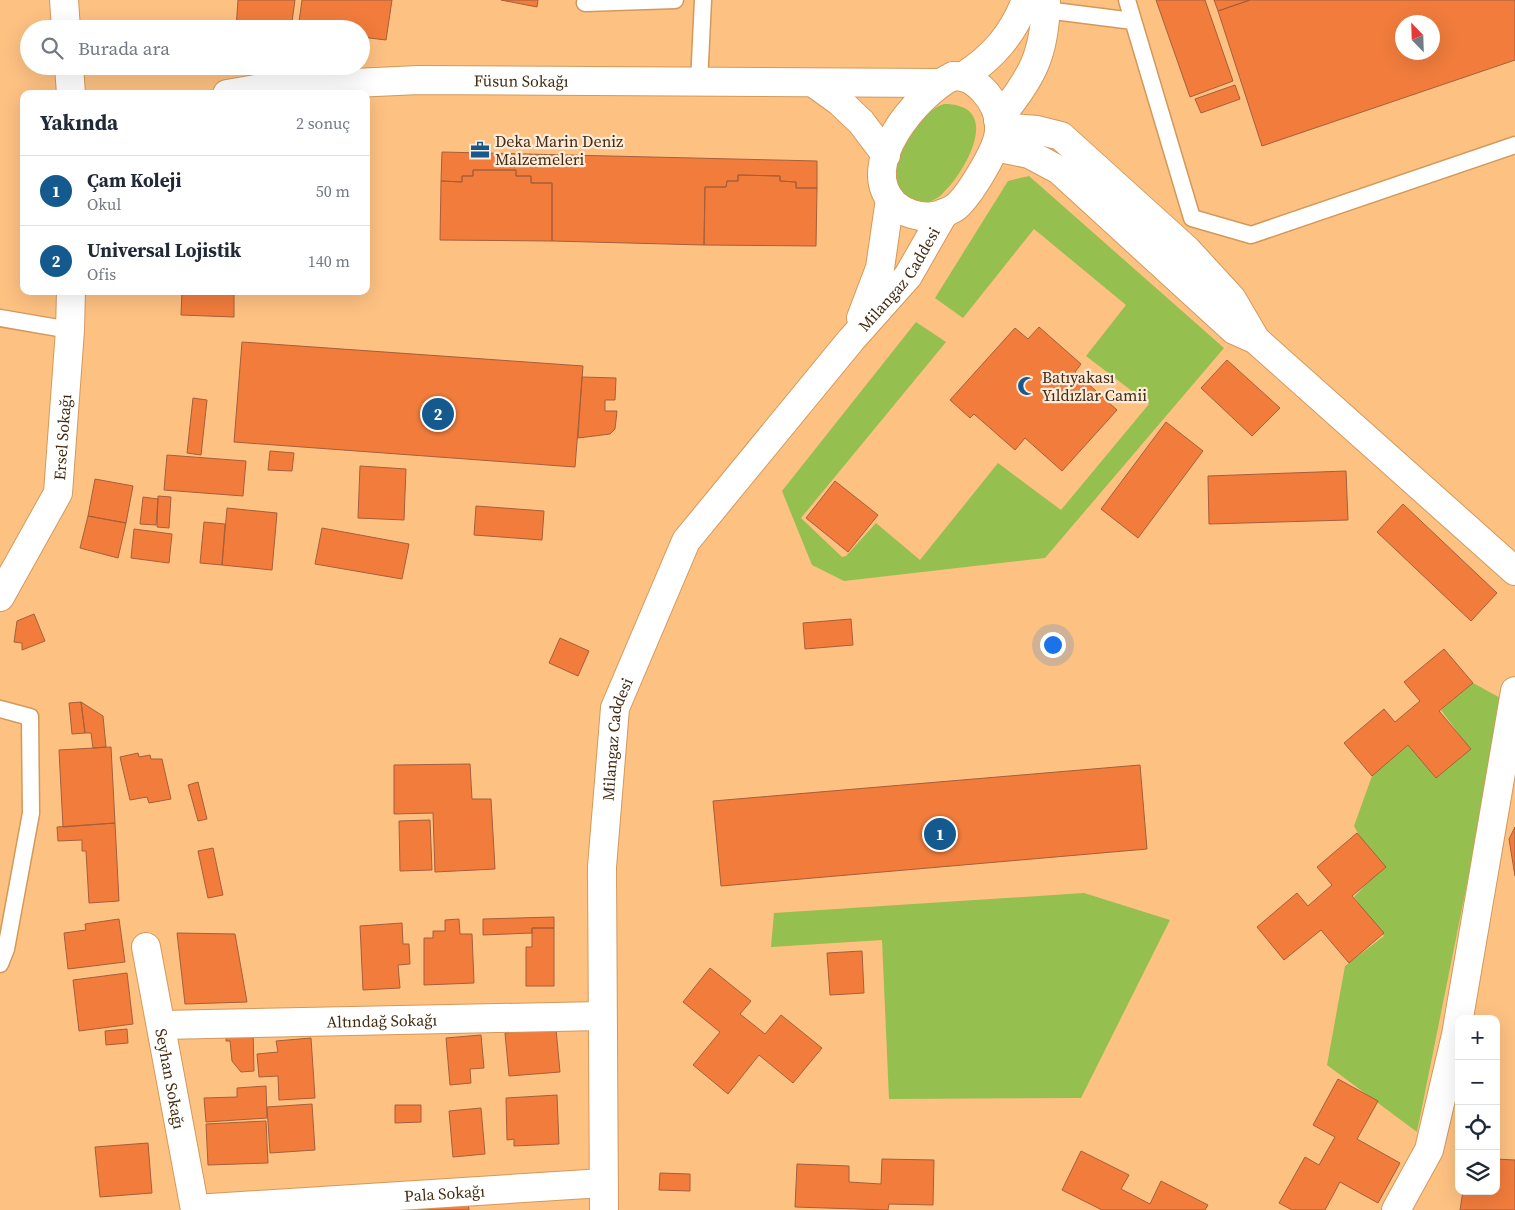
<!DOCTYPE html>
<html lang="tr">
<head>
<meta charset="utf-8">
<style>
	body { margin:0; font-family:"Source Serif 4",serif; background:#f6f6f7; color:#1f2937 }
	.controls { position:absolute; right:15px; bottom:15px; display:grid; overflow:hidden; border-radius:10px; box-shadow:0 5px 20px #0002 }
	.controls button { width:45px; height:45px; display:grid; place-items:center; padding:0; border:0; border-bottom:1px solid #e0e1e3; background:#fff; color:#1f2937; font:25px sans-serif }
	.compass { position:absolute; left:1395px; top:15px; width:45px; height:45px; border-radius:50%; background:#fff; box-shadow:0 5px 20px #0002; rotate:337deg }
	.you { position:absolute; left:1052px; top:644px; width:18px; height:18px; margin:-12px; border:4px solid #fff; border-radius:50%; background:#1a73e8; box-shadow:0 0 0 8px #1a73e833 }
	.badge { display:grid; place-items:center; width:32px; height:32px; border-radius:50%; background:#155a8f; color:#fff; font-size:16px; font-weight:700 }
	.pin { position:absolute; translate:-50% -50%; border:2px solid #fff; box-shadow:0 1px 5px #0006 }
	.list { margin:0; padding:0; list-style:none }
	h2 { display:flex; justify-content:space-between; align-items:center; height:65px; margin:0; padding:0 20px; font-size:21px }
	h2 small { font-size:16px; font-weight:400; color:#747a83 }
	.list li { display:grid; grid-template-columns:32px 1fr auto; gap:15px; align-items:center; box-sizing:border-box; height:70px; padding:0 20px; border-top:1px solid #e0e1e3 }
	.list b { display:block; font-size:19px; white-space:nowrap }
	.list p { margin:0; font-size:16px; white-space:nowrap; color:#747a83 }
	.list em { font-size:16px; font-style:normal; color:#747a83 }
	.icon { flex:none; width:28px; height:28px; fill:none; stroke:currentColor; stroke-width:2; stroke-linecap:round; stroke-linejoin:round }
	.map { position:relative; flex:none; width:1515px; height:1210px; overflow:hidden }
	.search { position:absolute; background:#fff; box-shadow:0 5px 20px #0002; left:20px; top:20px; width:350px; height:55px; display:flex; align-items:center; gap:12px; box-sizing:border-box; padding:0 18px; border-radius:28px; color:#747a83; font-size:19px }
	.panel { position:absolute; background:#fff; box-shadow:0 5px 20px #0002; left:20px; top:90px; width:350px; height:205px; border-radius:10px }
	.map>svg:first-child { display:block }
	.green { fill:#95bf4e }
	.building { fill:#f17c3c; stroke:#a65f3b; fill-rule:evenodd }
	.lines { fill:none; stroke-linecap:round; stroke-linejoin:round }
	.lane-casing { stroke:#d3995b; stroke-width:19 }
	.street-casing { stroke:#d3995b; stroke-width:30 }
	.secondary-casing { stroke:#d3995b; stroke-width:30 }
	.lane { stroke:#fff; stroke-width:16 }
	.street { stroke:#fff; stroke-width:28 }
	.secondary { stroke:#fff; stroke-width:28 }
	.labels { text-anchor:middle; stroke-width:4.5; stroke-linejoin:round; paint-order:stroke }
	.street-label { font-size:16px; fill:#432c11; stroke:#feebd9 }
	.poi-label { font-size:16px; fill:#432c11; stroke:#feebd9; text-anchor:start }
</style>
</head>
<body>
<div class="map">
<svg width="1515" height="1210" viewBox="0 0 1515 1210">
	<rect width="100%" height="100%" fill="#fdc182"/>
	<path class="green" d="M944,104C1005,104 965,174 940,196C935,200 928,202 923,204L898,195C896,188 893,180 893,172C891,149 923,111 944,104Z
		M1029,176L1224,348L1045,558L844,581L812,565L782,491L916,322L946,342L801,518L842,557L846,556L876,523L920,560L998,463L1061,510L1149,404L1086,356L1126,305L1034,229L963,318L935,298L1008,181Z
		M1473,683L1504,700L1417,1132L1327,1065L1345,966L1384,936L1354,897L1379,871L1354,826L1372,776L1408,745L1436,778L1470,749L1441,710Z
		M1084,893L1170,920L1081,1098L889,1099L882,940L771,947L774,913Z"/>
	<path class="building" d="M238,0H295L291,29H236Z
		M302,0H392L386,40L361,37V29H298Z
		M501,0H538L537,7Z
		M1156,0H1205L1233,81L1190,97Z
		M1214,0H1250L1218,11Z
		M1250,0H1515V60L1262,146L1218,11ZM1402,22H1432V52H1402Z
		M1235,85L1240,99L1201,113L1195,99Z
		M442,152L817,161V188H796V182L780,181V176L738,175V181H727L726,187H705L704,245L552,241V183H531V176H516V170H473V176H462V182L441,181Z
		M473,170H516V176H531V183H552V241L440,240L441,181L462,182V176H473Z
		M738,175L780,176V181L796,182V188H817L816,246L704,245L705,187H726L727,181H738Z
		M182,291L234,292V317L181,315Z
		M1039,327L1081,364L1075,372L1117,410L1062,471L1025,438L1015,450L974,414L970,418L950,400L1015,328L1028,339Z
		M242,342L583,366L575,467L234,442Z
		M1227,360L1280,408L1252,436L1201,388Z
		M582,377L616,378L615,400H605V411H617L615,429L610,434L578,438Z
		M193,398L207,400L201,455L187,453Z
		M1166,422L1203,451L1138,538L1101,509Z
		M270,451L294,453L292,471L268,470Z
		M167,455L246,461L243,496L164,490Z
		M360,466L406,469L404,520L358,518Z
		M1346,471L1348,520L1209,524L1208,476Z
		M95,479L133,486L126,523L88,516Z
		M835,481L878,515L848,552L806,518Z
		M158,496L171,497L169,528L157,527Z
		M143,497L158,499L156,525L140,524Z
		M1403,504L1497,593L1471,621L1377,532Z
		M476,506L544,511L542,540L474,535Z
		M227,508L277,513L272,570L222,565Z
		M88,516L126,523L118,558L80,548Z
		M204,522L225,524L222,565L200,563Z
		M322,528L409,544L402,579L315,564Z
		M134,529L172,534L169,563L131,558Z
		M34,614L45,641L22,650V643L14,642L17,621Z
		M851,619L853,645L805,649L803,623Z
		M560,638L589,651L578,676L549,663Z
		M1444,649L1473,683L1439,711L1471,749L1436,778L1408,745L1372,776L1344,743L1384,709L1395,722L1420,701L1404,682Z
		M81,702L103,716L106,747L93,748L91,733H85Z
		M81,702L85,733L72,734L69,703Z
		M111,747L115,823L63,827L59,750Z
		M138,753L139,757L150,755L151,759H162L171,799L149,803L147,797L130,800L120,757Z
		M470,764L472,799H491L495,869L435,872L433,813L394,814V765Z
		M1140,765L1147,849L721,886L713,801Z
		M198,782L207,819L198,821L188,785Z
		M430,820L432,870L400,871L399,821Z
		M115,823L119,901L89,903L86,851H82V840L58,841L57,827Z
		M1515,827V876L1509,839Z
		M1357,833L1386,867L1352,896L1384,933L1349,963L1321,930L1284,960L1257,927L1297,893L1308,906L1332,885L1317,867Z
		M213,848L223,895L208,898L198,851Z
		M554,917V928H532V933L483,935V919Z
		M119,919L125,962L68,969L64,933L86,930L85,924Z
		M459,919L460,934H472L474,983L424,985V938H433V931H445V920Z
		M402,923L403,944H409L410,964L398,965L400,988L363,990L360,926Z
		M532,928H554V986H526V947H532Z
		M177,933L235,934L247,1002L185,1004Z
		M862,951L864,993L830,995L827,953Z
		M710,968L751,1001L740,1014L765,1034L781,1015L822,1048L793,1083L759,1055L728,1094L693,1065L720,1032L683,1002Z
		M127,973L133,1024L79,1031L73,980Z
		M253,1028L254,1071L241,1072L232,1061L230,1041H226V1030Z
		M127,1029L128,1043L106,1045L105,1031Z
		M556,1029L560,1072L509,1076L505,1033Z
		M481,1035L484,1068L470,1069L471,1083L450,1085L446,1038Z
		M311,1038L315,1098L279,1100L278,1076L259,1077L257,1054L278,1052L276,1041Z
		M1338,1079L1378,1101L1357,1139L1400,1163L1378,1203L1340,1182L1325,1210H1292L1279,1203L1305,1157L1319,1165L1335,1137L1313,1125Z
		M266,1086L267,1118L206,1122L204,1098L237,1097V1088Z
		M557,1095L559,1144L514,1146V1139L507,1140L506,1098Z
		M312,1104L315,1150L270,1153L267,1107Z
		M395,1105H421V1122L395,1123Z
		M481,1108L485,1154L453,1157L449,1111Z
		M266,1121L268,1163L208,1165L206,1124Z
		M148,1143L152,1193L100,1197L95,1147Z
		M1081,1151L1129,1175L1121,1189L1150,1204L1161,1181L1208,1205L1205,1210H1102L1062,1190Z
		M882,1159L934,1160L933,1205L889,1204L888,1210L795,1207L797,1164L849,1166V1182L881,1184Z
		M1496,1159L1515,1160V1210H1460L1463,1191H1496Z
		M660,1173L690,1174V1191L659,1190Z
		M468,1203L469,1210H418V1208Z"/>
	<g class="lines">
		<g class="lane-casing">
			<path id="lane" d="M586,0L585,3L675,0
				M1127,0L1192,218L1251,235L1515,145
				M1046,10L1133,21
				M699,83L703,0
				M0,318L70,330
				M0,709L30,717L31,813L6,949L0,964"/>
		</g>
		<g class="street-casing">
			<g id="street">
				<path d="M64,0L66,29"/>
				<path d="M69,66L71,94"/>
				<path d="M815,84L840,102L861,122L886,155"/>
				<path id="s1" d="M227,94L267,87L419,80L938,83"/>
				<path d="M999,127L1037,130L1061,136L1187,250L1232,299L1256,340L1515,571"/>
				<path d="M995,147L1029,154L1059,170L1234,330L1252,338"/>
				<path id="s2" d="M0,597L58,493L70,330L71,291"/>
				<path id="s3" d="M146,947L195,1210"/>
				<path id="s4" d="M162,1025L601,1016"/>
				<path id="s5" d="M195,1209L603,1183"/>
				<path d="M1396,1210L1429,1150L1456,1035L1515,691"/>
			</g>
		</g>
		<g class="secondary-casing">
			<g id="secondary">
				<path d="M953,76C966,76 973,80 983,90C993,100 1000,115 999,130C999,148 970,194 957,206C951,211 940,215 933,216C919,218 904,213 894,204C856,165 917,94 953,76Z"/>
				<path d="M964,76C994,56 1013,34 1026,0"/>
				<path d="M998,120C1032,76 1045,57 1046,0"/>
				<path d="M861,318L880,268L890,199"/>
				<path id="s6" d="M604,1210L602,867L615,708L686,541L851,340L908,276L944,213"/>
			</g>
		</g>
		<use href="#lane" class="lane"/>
		<use href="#street" class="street"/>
		<use href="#secondary" class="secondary"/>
	</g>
	<defs>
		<g id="office-bare" transform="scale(1.5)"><path d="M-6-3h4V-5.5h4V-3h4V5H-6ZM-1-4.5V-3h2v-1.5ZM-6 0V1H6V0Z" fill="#155a8f" stroke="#feebd9" stroke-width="2.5" paint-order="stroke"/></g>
		<g id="mosque-bare" transform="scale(1.5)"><path d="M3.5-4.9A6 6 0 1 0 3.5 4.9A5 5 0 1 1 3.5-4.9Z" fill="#155a8f" stroke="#feebd9" stroke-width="2.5" paint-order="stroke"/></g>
	</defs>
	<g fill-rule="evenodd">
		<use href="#office-bare" x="480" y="150"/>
		<use href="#mosque-bare" x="1027" y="386"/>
	</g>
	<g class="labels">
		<g class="street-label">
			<text dy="6" stroke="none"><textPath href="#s1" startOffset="295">Füsun Sokağı</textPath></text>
			<text dy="6" stroke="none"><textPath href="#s6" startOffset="1022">Milangaz Caddesi</textPath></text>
			<text dy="6" stroke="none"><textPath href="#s2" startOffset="175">Ersel Sokağı</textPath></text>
			<text dy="6" stroke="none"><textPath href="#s6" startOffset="472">Milangaz Caddesi</textPath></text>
			<text dy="6" stroke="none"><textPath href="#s4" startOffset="220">Altındağ Sokağı</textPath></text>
			<text dy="6" stroke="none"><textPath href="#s3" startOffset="134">Seyhan Sokağı</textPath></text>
			<text dy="6" stroke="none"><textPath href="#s5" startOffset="250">Pala Sokağı</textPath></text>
		</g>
		<g class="poi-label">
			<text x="495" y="147">Deka Marin Deniz<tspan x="495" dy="18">Malzemeleri</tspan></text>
			<text x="1042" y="383">Batıyakası<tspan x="1042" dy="18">Yıldızlar Camii</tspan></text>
		</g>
	</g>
</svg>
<div class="controls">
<button>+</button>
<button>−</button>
<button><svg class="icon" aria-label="locate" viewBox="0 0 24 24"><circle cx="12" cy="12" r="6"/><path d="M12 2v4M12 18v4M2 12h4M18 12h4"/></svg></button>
<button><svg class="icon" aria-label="layers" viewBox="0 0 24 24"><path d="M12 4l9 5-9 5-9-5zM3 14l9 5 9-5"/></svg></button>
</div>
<svg class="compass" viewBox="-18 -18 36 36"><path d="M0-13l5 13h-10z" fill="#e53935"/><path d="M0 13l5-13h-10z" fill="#747a83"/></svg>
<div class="you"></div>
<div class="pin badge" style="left:940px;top:834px">1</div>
<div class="pin badge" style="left:438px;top:414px">2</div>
<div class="search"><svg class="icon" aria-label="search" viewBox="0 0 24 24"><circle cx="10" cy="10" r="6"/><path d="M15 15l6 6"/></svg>Burada ara</div>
<section class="panel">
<h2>Yakında<small>2 sonuç</small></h2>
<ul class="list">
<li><span class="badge">1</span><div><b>Çam Koleji</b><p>Okul</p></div><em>50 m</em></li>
<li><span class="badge">2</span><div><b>Universal Lojistik</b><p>Ofis</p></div><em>140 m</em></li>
</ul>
</section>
</div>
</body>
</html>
